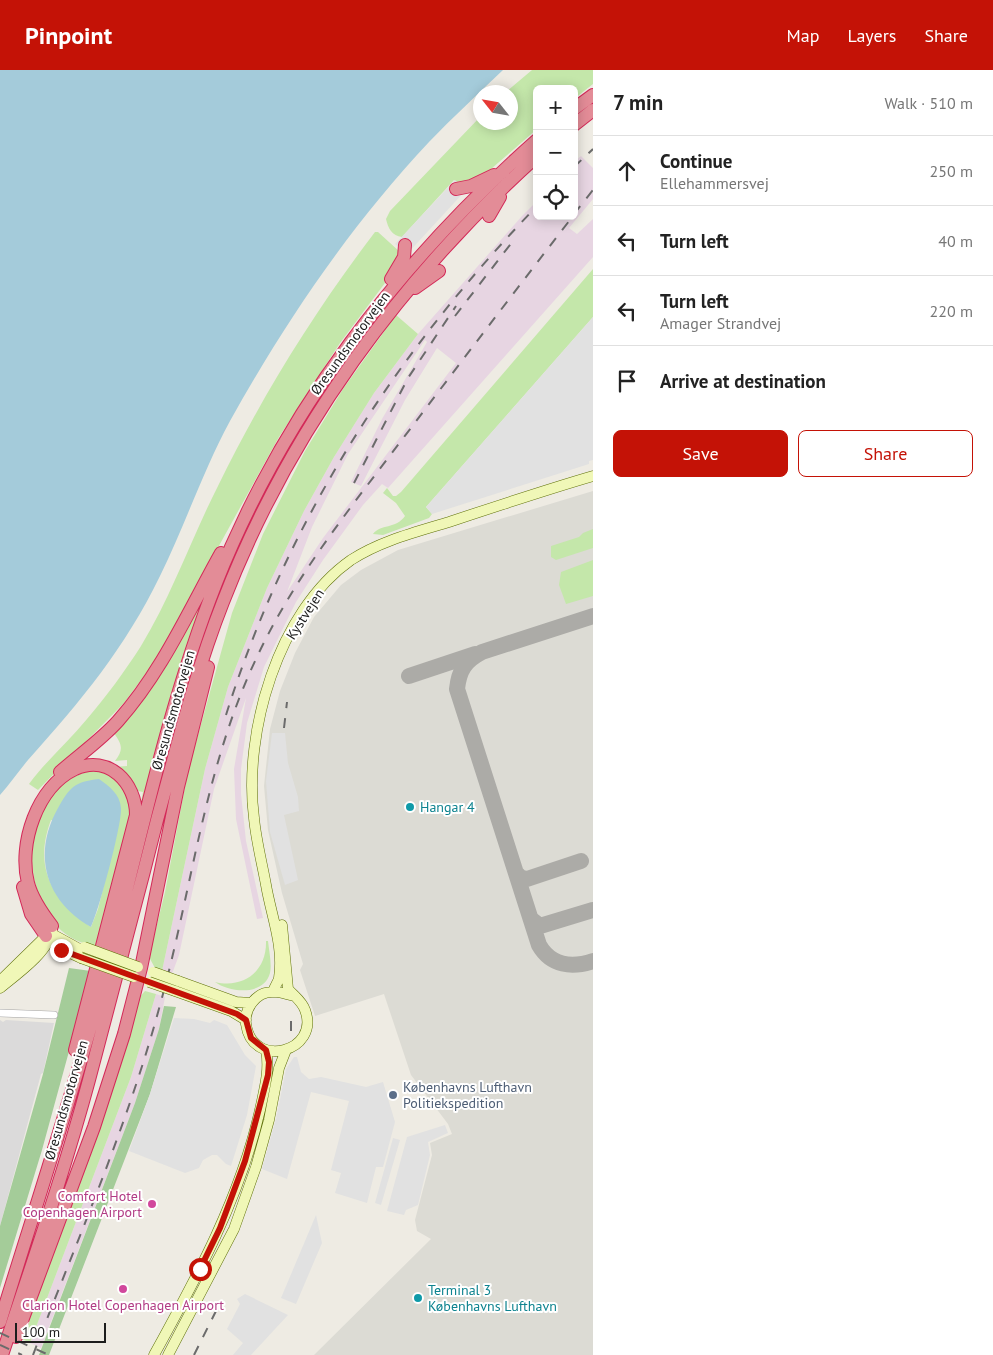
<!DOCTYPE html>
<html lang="en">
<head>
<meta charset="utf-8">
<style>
	body { margin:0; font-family:"PT Sans",sans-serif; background:#f6f6f6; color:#222 }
	.controls { position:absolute; right:15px; top:15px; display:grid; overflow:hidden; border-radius:8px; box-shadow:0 2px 12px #0003 }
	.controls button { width:45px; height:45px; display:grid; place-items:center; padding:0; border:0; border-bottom:1px solid #e0e0e0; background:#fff; color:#222; font:25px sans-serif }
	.compass { position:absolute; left:473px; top:15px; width:45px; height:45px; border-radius:50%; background:#fff; box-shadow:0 2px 12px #0003; rotate:301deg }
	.scale { position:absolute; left:15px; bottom:12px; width:91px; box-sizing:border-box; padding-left:5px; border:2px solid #1d1d1d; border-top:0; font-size:14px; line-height:18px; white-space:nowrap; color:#1d1d1d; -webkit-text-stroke:4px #fff; paint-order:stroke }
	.stop { position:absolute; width:15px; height:15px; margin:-11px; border:4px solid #c41206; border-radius:50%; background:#fff }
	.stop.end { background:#c41206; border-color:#fff; box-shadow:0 1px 5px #0008 }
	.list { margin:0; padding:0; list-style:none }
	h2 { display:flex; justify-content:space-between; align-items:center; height:65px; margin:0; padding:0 20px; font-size:21px }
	h2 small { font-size:16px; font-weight:400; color:#767676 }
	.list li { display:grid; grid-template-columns:32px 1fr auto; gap:15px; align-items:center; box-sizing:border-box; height:70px; padding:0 20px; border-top:1px solid #e0e0e0 }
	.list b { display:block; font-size:19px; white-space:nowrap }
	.list p { margin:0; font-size:16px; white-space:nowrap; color:#767676 }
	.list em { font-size:16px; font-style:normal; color:#767676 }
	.actions { display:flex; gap:10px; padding:15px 20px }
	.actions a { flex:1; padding:11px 0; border:1px solid #c41206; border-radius:8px; text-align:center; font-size:18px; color:#c41206 }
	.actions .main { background:#c41206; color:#fff }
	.icon { flex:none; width:28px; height:28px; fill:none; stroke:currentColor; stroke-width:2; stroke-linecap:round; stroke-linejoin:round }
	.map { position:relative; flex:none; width:593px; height:1285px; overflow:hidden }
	header { display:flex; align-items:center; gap:30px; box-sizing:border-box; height:70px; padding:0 25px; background:#c41206; color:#fff }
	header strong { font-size:24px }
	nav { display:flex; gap:28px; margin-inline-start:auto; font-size:18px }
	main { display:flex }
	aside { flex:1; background:#fff }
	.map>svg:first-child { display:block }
	.residential { fill:#dbdada }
	.industrial { fill:#e7d5e2; fill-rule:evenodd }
	.airport { fill:#dcdbd4 }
	.grass { fill:#c4e7aa; fill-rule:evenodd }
	.forest { fill:#a4cc99 }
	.parking { fill:#e1e1e1 }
	.water { fill:#a4cbda }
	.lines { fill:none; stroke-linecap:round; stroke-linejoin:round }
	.taxiway { stroke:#acaba7; stroke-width:16 }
	.street-casing { stroke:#a4a4a4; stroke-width:8 }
	.secondary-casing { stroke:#5e7008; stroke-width:11 }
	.highway-casing { stroke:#d32958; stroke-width:14 }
	.street { stroke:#fff; stroke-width:7 }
	.secondary { stroke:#f0f7b7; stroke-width:10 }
	.highway { stroke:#e38c97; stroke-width:12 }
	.rail { stroke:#6b6b6b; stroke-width:2; stroke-dasharray:10 10; stroke-linecap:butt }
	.secondary-bridge-casing { stroke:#5e7008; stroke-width:11; stroke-linecap:butt }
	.secondary-bridge { stroke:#f0f7b7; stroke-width:10 }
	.route { stroke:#c41206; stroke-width:6 }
	.culture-dot { fill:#0f9aa8; stroke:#fff; stroke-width:2 }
	.service-dot { fill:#5c6f8a; stroke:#fff; stroke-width:2 }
	.hotel-dot { fill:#d1479c; stroke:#fff; stroke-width:2 }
	.labels { text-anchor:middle; stroke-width:4; stroke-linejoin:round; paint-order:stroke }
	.street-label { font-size:14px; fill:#1d1d1d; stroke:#fff }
	.culture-label { font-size:14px; fill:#0d838f; stroke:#fff; text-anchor:start }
	.service-label { font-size:14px; fill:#4e5e75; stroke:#fff; text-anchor:start }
	.hotel-label { font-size:14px; fill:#b23c85; stroke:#fff; text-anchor:end }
</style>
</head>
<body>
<header>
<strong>Pinpoint</strong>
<nav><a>Map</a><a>Layers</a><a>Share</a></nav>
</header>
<main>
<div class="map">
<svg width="593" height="1285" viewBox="0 0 593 1285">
	<rect width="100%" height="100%" fill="#eeebe3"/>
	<path class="residential" d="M0,950L3,952L6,950L54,953L43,1003L41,1004L0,1156Z"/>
	<path class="industrial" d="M581,86L593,98V129L569,158L577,164L593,149V187L388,418L382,414L363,435L323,490L296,532L264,597L247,653L241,699V724L246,771L263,848L257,849L236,749L234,699L246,628L214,719L179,885L172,904L162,901L205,699L228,617L267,518L304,441L334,387L374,323L418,264L522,146L537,131V146H574V92ZM425,270L427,272L382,349L351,412L361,416L405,330L437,278L456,293L323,468L287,522L312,457L348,384Z
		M156,924L165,927L159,959L135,1033L41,1278L30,1273L131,1007Z"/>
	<path class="airport" d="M593,421V1285H314L431,1169L417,1161L415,1150L432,1085L430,1073L452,1064L448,1054L411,1005L384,924L315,946L300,900L303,894L282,823L268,760L264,716L270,659L280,621L295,583L314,547L341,515L361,500L398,480Z"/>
	<path class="grass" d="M532,0H593V14L574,29V19H537V59L483,106L461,116L454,110L402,167C392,166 388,158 386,149L390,141L480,47V52H510V22H506Z
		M375,162H378L400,182L391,205L340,273L279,367L156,590L124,633L38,720L29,714C46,691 68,672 87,649C106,627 125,601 141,576C172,525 191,469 218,416C262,326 314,242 375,162Z
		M593,199V247L426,437L432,444L429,448L383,465L373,464C380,454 396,459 405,446L396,433L383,423L387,418L393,426H396L401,422Z
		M396,245L418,264L374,323L334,387L304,441L267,518L228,617L205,699L162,901L155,898L149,887L165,822L188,701L232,543L263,464L305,381L343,319Z
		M593,459V478L556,490L551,487V476L579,467L583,463Z
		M593,490V526L566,534L559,515L561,502Z
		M210,513L170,628L138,747L143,722L138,721L137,727L113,697L127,696V690L115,691C125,679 121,672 112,661Z
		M94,700C124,707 130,722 129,751L97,878C82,873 67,868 57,856C15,808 24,714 94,700ZM51,750L116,766L98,839L91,857C52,829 33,798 51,750Z
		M266,871H268C269,881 272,894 270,903C264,926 230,923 215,912C244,919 267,901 266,871Z
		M145,921L156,924L131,1007L30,1273L22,1269L138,929Z"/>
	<path class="forest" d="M69,898L91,901L42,1080L0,1218V1156L43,1004Z
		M164,936L176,937L150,1024L49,1285H39L135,1033L159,959Z"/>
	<path class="parking" d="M455,110L466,120L407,184L395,174Z
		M593,247V390L589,391V394L432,444L426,437Z
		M272,663H285L288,693L298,727L299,741L284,745L298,810L285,815L270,762L266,711Z
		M174,948L194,949L210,953L214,950L227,955L245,985L256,996L247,1045L231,1096L226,1094L217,1085H212L203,1090L199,1098L185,1103L129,1081L150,1024Z
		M294,987H297L301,1002L309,1009L321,1007L366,1017L383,1012L395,1052L383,1097H376L367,1133L335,1123L341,1103L331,1100L349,1031L311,1022L287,1109L262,1099L276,1049L286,999Z
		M445,1055L448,1063L428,1072L430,1085L418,1135L406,1140L404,1145L387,1141L407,1067Z
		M393,1068L400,1070L381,1135L375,1133Z
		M316,1145L322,1173L296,1234L281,1228Z
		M245,1224L288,1245L251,1285H233L243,1273L227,1259L240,1234L237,1229Z"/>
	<path class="water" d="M0,0H503C478,24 453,47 429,72C351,155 285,252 230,351C203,401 185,455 160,506C125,578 81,631 28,690C18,702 10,714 0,725Z
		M99,709C109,716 120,724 121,738C122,755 99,840 91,857C45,831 32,784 58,738C70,717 74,712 99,709Z"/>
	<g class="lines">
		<path class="taxiway" d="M593,546L482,582C465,591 459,600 457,619L539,875C551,896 572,898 593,891
			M409,606L475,584
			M516,803L521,808L527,809L581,791
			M531,849L540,856L593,840"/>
		<g class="street-casing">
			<path id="street" d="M0,943L54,945"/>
		</g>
		<g class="secondary-casing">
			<path id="secondary" d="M282,855L288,919C294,926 302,931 305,940C321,982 252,1000 246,954C244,939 256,922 272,922C279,921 288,925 295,926
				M46,866L61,879L81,888
				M0,911L46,866L52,864L83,881
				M178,911L236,932L251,933
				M0,918C16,905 50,881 52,860
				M175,921L231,941L246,950
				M273,922C274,917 278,913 279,908C284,876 271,845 266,815C262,793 256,770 254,748C243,663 278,541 351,490C380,471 416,462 449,452C497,436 545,420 593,406
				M154,1285C197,1207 240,1128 260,1040C264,1020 270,1001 266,980
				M168,1285L234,1159L256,1097L269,1050L279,998L286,980"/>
		</g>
		<g class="highway-casing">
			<path id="highway" d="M574,39L593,25
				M574,55L593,40
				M456,119L471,116L494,105
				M489,146L500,127
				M391,209L404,187L405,175
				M415,218L439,201
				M60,702C79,685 101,670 118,651C162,602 189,540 221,483
				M23,817L31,844L46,866
				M52,856C42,843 32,829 28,813C18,774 37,717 75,699C109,684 136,713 136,745L75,980
				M0,1252C35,1138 73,1024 104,909C139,777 166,640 216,513C284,341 399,192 537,70
				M16,1267L94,1057L124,964L141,898L178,717L208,597
				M2,1285C32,1194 64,1103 89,1010C112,924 135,837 157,750C177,677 195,603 223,532C289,360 401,209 537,86"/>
		</g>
		<use href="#street" class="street"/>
		<use href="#secondary" class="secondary"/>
		<use href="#highway" class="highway"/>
		<path class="rail" d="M574,97L593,79
			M574,144L593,120
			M455,246L513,171
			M354,413L408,308L456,236
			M226,645C287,450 396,282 537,136
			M284,658L287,632
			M291,961V942
			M0,1263L49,1285
			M0,1275L22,1285
			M33,1285C77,1170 128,1055 160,935C192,820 204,699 256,589C293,509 348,441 401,371C458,296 515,221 573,146
			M194,1285L219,1235"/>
		<g class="secondary-bridge-casing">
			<path id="secondary-bridge" d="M84,877L138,897
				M81,888L134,907
				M153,902L178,911
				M149,912L175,921"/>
		</g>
		<use href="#secondary-bridge" class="secondary-bridge"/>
	</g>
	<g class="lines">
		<path class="route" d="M61,880L237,944L246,950L251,968L266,980L269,992L268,1005L245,1091L220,1158L200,1199"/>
	</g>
	<g class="culture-dot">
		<circle cx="410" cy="737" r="5"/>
		<circle cx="418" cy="1228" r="5"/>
	</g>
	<circle class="service-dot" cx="393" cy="1025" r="5"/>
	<g class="hotel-dot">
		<circle cx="152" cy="1134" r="5"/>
		<circle cx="123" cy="1219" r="5"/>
	</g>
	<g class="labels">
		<g class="street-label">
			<text transform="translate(350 273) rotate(-54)" y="5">Øresundsmotorvejen</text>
			<text transform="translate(305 544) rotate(-57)" y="5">Kystvejen</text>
			<text transform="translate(173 640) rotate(-74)" y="5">Øresundsmotorvejen</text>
			<text transform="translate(66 1030) rotate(-74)" y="5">Øresundsmotorvejen</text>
		</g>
		<g class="culture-label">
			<text x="420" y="742">Hangar 4</text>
			<text x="428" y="1225">Terminal 3<tspan x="428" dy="16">Københavns Lufthavn</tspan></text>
		</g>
		<g class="service-label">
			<text x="403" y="1022">Københavns Lufthavn<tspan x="403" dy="16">Politiekspedition</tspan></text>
		</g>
		<g class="hotel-label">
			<text x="142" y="1131">Comfort Hotel<tspan x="142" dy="16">Copenhagen Airport</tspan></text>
			<text x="123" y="1240" text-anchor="middle">Clarion Hotel Copenhagen Airport</text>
		</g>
	</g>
</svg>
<div class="controls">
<button>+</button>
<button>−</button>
<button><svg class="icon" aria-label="locate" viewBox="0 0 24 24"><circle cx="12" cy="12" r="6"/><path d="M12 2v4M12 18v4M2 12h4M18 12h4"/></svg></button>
</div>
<svg class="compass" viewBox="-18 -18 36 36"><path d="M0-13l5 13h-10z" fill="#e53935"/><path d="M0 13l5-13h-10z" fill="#767676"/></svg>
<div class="scale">100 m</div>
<div class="stop" style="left:200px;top:1199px"></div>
<div class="stop end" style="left:61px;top:880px"></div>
</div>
<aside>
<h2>7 min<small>Walk · 510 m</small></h2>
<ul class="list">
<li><svg class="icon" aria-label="ahead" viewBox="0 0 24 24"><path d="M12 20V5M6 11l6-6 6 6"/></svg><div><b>Continue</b><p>Ellehammersvej</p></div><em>250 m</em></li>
<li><svg class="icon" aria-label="left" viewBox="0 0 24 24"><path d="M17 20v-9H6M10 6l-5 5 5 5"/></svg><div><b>Turn left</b></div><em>40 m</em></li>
<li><svg class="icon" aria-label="left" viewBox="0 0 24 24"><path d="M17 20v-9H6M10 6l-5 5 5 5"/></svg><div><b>Turn left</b><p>Amager Strandvej</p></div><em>220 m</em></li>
<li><svg class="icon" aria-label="arrive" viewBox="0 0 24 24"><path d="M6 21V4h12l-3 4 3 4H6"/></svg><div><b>Arrive at destination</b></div></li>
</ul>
<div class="actions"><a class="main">Save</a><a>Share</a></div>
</aside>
</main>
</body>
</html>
